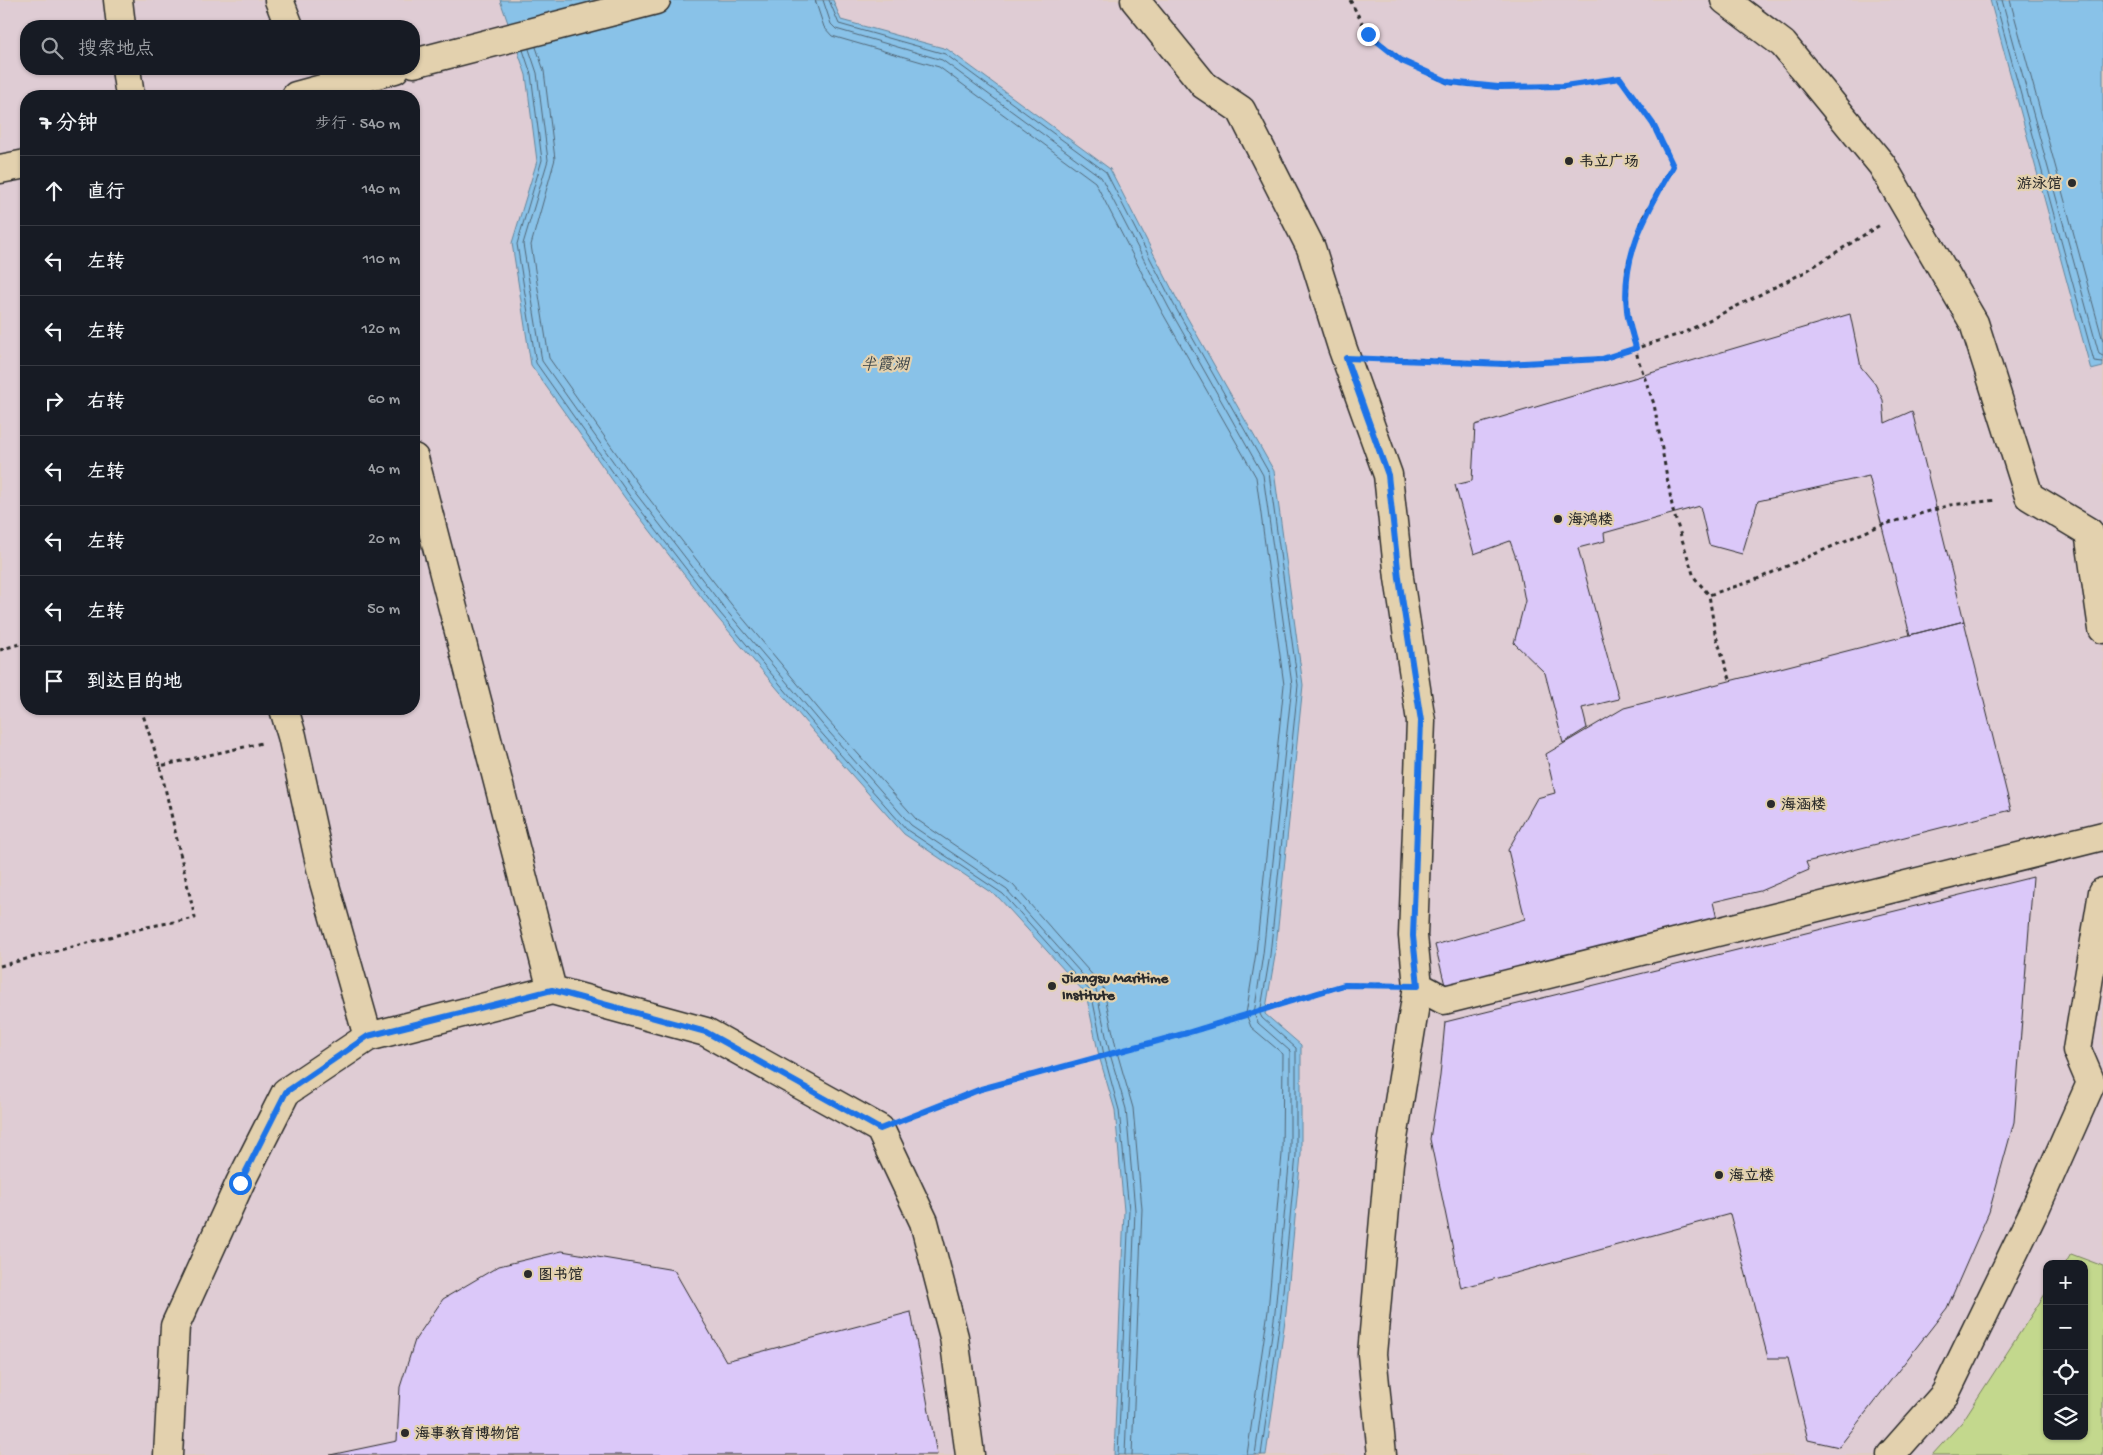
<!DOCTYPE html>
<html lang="zh">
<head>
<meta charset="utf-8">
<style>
	body { margin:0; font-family:"Gochi Hand","LXGW WenKai TC",sans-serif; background:#20242c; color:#f1f3f6 }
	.controls { position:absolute; right:15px; bottom:15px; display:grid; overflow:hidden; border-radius:10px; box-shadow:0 1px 4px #0004 }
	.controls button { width:45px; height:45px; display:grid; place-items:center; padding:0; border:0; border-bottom:1px solid #363941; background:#171b24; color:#f1f3f6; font:25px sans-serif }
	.stop { position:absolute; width:15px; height:15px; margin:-11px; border:4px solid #1a73e8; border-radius:50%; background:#fff }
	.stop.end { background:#1a73e8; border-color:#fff; box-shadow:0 1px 5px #0008 }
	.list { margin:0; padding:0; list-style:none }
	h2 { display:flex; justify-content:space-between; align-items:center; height:65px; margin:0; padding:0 20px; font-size:21px }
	h2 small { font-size:16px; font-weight:400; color:#9ea1a6 }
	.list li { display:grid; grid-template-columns:32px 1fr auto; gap:15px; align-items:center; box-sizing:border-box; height:70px; padding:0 20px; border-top:1px solid #363941 }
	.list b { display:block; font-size:19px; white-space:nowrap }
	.list em { font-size:16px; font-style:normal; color:#9ea1a6 }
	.icon { flex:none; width:28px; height:28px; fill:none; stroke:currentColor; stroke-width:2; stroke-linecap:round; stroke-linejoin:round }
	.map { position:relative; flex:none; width:2103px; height:1455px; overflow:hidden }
	.search { position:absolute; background:#171b24; box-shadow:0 1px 4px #0004; left:20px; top:20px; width:400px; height:55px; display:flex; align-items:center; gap:12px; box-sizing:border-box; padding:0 18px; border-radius:20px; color:#9ea1a6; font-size:19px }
	.panel { position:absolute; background:#171b24; box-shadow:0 1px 4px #0004; left:20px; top:90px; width:400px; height:625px; border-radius:20px }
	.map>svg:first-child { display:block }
	.built { fill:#dfccd4; fill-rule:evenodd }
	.green { fill:#c3d88d; stroke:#77825c }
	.water { fill:#89c2e8; stroke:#63869c }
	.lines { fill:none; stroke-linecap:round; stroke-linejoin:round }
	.shore { stroke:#516777; stroke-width:1 }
	.building { fill:#dbc8f9; stroke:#2b2b2b }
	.street-casing { stroke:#2b2b2b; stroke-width:31 }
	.path { stroke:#2b2b2b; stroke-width:3; stroke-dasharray:4 4; stroke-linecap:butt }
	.street { stroke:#e3d1ae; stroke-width:28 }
	.route { stroke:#1a73e8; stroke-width:6 }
	.poi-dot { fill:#2b2b2b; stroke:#e3d1ae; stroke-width:2 }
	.labels { text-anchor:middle; stroke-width:4.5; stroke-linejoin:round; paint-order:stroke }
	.poi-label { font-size:15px; font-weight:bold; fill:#2b2b2b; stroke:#e3d1ae; text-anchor:start }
	.water-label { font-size:16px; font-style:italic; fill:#394247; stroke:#e3d1ae }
</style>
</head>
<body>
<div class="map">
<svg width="2103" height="1455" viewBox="0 0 2103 1455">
	<rect width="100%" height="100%" fill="#e1cec4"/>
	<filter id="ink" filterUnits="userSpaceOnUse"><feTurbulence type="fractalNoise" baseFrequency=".02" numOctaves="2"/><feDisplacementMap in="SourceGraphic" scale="10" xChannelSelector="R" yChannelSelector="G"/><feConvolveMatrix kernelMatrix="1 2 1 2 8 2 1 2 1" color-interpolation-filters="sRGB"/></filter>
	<g filter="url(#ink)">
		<path class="built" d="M0,0H2103V1455H0ZM26,26H414V69H26ZM26,96H414V709H26ZM2047,1264H2084V1436H2047Z"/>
		<path class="green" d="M2071,1254L2103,1266V1455H1932L1962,1422L2047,1291V1436H2084V1264H2065Z"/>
		<path class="water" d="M500,0H833L841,20L947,49L1110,169L1179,303L1274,471L1303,685L1275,956L1265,1014L1301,1045V1155L1286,1313L1266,1455H1114L1124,1211L1115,1110L1099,1056L1086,994L999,898L904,834L813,731L716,616L625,498L531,365L512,243L537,161L526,75Z
			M1990,0H2103V367L2091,370Z"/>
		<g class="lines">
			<path class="shore" d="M815,0L824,27L832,36L939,67L1095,182L1162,312L1256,477L1284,685L1256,953L1246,1014L1251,1027L1283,1054L1282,1154L1268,1311L1247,1455
				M823,0L831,24L836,29L942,60L1101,177L1169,308L1263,475L1292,685L1263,954L1254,1014L1258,1023L1290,1051V1155L1275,1312L1255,1455
				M829,0L839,24L945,54L1106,172L1174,305L1269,473L1298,685L1270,955L1260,1014L1262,1018L1296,1048V1155L1281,1312L1261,1455
				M1995,0L2094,361L2103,362
				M2002,0L2099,354L2103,356
				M2010,0L2103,341
				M536,47L544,71L555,159L531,245L549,358L640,487L731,604L827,719L916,819L1013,885L1103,987L1117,1052L1133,1108L1142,1209L1132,1455
				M529,49L537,73L548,160L523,244L542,361L634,491L725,609L822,724L911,825L1007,890L1096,990L1110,1054L1126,1109L1135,1210L1125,1455
				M523,50L531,74L542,160L517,244L536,363L629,495L720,613L817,728L907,830L1003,894L1091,992L1104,1055L1119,1110L1129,1210L1118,1455"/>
		</g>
		<path class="building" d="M1850,314L1861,367L1875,384L1883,400L1885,423L1912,411L1964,621L1910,635L1869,476L1758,501L1742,554L1709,545L1700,506L1604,533L1605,541L1578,548L1619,699L1582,708L1587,728L1563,743L1545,673L1514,643L1525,601L1518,564L1510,541L1474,554L1455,485L1472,481L1475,425Z
			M1964,621L2011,810L1806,862L1809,870L1760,891L1713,902L1717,919L1446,989L1435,945L1525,919L1508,850L1537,798L1555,793L1546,754L1624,708Z
			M2033,877L2014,1122L1989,1212L1947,1308L1839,1447L1808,1440L1788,1358H1768L1730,1214L1461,1288L1430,1139L1440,1076L1445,1022Z
			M562,1251L674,1270L726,1361L911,1312L937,1455H330L397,1441L400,1387L415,1340L443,1299L499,1266Z"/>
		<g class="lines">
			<g class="street-casing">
				<path id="street" d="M118,0L121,26
					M279,0L289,26
					M1135,0L1204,85L1241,110L1311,248L1342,347L1388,475L1399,578L1421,721L1413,936L1418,986L1389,1163L1372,1354L1382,1455
					M1725,0L1783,44L1882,165L1974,323L2029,496L2089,532L2103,629
					M414,63L656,0
					M126,69L130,96
					M296,96L395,69
					M0,169L26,164
					M414,458L552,990L706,1032L880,1129L924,1222L954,1337L970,1455
					M284,709L292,736L324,882L368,1037
					M1418,986L1444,1000L2103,836
					M168,1455L175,1326L240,1183L286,1092L368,1037L552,990
					M1891,1455L1945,1394L2035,1209L2091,1083L2077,1050L2103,892"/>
			</g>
			<path class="path" d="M1350,0L1368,34L1403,61L1449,83L1498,87L1564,86L1620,78L1653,124L1673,166L1644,216L1627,268V311L1638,359L1654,404L1673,511L1694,577L1709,595
				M1379,358L1505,364L1603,359L1683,333L1803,273L1880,225
				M0,650L26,642
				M1730,679L1715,633L1709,595L1755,580L1879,526L1950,505L1997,500
				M141,709L160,766
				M0,966L147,927L195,918L160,766L262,743
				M909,1118L981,1089L1187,1033L1344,985H1387"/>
			<use href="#street" class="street"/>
		</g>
	</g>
	<g class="lines" filter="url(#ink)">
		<path class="route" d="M240,1183L286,1092L368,1036L552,990L706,1032L880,1129L981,1089L1187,1033L1344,985L1418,986L1413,936L1421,721L1399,578L1388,475L1346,358L1505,364L1602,359L1636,348C1633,336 1628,323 1627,310C1621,255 1647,212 1673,166L1653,124L1620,78L1564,86L1498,87L1449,82L1402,61L1368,34"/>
	</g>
	<g class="poi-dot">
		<circle cx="1569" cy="161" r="5"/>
		<circle cx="2072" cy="183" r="5"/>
		<circle cx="1558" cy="519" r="5"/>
		<circle cx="1771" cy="804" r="5"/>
		<circle cx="1052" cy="986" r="5"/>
		<circle cx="1719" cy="1175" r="5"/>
		<circle cx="528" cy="1274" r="5"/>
		<circle cx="405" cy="1433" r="5"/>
	</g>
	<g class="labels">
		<g class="poi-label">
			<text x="1579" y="166">韦立广场</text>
			<text x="2062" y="188" text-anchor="end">游泳馆</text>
			<text x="1568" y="524">海鸿楼</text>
			<text x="1781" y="809">海涵楼</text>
			<text x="1062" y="982">Jiangsu Maritime<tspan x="1062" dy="17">Institute</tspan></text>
			<text x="1729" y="1180">海立楼</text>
			<text x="538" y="1279">图书馆</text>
			<text x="415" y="1438">海事教育博物馆</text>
		</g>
		<g class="water-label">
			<text x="885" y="369">半霞湖</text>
		</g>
	</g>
</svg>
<div class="controls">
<button>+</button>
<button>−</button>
<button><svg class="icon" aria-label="locate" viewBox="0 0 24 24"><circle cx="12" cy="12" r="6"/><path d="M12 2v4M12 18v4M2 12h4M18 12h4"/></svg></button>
<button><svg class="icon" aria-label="layers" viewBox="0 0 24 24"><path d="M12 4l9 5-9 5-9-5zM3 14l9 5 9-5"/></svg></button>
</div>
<div class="stop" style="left:240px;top:1183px"></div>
<div class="stop end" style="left:1368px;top:34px"></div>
<div class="search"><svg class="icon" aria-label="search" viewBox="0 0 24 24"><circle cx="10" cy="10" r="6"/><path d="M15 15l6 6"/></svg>搜索地点</div>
<section class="panel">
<h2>7 分钟<small>步行 · 540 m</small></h2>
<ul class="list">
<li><svg class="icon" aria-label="ahead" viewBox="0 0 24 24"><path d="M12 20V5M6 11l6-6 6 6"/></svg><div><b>直行</b></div><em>140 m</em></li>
<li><svg class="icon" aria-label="left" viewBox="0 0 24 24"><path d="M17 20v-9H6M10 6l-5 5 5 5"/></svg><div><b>左转</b></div><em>110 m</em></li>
<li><svg class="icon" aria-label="left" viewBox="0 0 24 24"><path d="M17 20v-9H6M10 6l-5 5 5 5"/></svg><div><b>左转</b></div><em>120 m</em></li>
<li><svg class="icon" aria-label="right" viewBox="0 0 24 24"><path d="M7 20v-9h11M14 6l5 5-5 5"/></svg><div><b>右转</b></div><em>60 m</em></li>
<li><svg class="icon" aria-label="left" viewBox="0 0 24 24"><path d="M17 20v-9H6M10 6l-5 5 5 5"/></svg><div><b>左转</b></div><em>40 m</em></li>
<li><svg class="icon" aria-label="left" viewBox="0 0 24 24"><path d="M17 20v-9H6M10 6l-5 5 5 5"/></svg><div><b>左转</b></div><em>20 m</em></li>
<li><svg class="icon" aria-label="left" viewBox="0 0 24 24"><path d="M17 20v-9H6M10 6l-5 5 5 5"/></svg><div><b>左转</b></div><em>50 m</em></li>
<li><svg class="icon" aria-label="arrive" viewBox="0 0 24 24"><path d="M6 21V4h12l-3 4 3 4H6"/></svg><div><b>到达目的地</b></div></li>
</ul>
</section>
</div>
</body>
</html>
